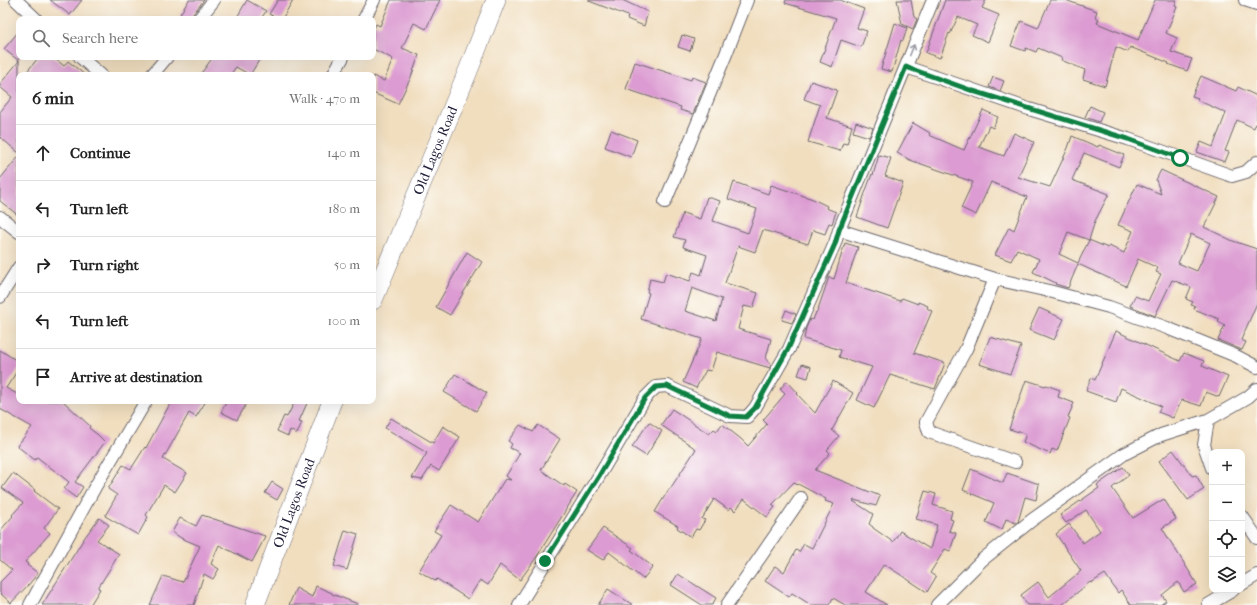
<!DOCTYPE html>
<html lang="en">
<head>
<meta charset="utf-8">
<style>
	body { margin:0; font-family:"IM FELL French Canon",serif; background:#f6f6f6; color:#222 }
	.controls { position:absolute; right:12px; bottom:12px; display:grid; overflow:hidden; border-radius:8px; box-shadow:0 4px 16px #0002 }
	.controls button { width:36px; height:36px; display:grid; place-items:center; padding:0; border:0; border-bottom:1px solid #e0e0e0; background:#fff; color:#222; font:20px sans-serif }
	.stop { position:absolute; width:12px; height:12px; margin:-9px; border:3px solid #0b8043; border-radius:50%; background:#fff }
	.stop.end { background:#0b8043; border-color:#fff; box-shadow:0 1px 4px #0008 }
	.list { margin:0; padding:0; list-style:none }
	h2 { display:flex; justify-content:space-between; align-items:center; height:52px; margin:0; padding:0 16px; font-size:17px }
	h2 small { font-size:13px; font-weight:400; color:#767676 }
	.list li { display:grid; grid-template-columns:26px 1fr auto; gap:12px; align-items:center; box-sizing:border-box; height:56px; padding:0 16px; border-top:1px solid #e0e0e0 }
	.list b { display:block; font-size:15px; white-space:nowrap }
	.list em { font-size:13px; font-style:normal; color:#767676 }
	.icon { flex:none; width:22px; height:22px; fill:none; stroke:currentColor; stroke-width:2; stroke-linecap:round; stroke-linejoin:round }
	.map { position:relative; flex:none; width:1257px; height:605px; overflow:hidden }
	.search { position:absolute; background:#fff; box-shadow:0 4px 16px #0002; left:16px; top:16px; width:360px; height:44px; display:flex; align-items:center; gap:10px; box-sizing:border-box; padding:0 14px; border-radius:8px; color:#767676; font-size:15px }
	.panel { position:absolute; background:#fff; box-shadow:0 4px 16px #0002; left:16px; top:72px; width:360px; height:332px; border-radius:8px }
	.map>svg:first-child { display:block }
	.building { fill:#dc9bd2; fill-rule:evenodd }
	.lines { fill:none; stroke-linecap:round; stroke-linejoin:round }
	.minor-casing { stroke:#6a6469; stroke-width:14 }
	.primary-casing { stroke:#6a6469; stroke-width:20 }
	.minor { stroke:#fff; stroke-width:12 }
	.primary { stroke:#fff; stroke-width:19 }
	.oneway { stroke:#9c9ca7 }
	.route { stroke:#0b8043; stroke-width:5 }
	.labels { text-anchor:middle; stroke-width:3.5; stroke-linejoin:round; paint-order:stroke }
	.street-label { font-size:14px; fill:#22223b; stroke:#fdfcf7 }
</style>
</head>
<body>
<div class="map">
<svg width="1257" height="605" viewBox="0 0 1257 605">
	<rect width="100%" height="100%" fill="#fdfcf7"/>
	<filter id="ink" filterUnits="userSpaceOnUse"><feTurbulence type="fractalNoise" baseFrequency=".025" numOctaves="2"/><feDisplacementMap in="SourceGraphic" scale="8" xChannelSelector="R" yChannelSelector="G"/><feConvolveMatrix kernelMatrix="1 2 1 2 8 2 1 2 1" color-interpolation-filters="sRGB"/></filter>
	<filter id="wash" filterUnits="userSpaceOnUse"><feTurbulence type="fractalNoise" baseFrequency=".012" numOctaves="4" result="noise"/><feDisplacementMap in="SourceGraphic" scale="16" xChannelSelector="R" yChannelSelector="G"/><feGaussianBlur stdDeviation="0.9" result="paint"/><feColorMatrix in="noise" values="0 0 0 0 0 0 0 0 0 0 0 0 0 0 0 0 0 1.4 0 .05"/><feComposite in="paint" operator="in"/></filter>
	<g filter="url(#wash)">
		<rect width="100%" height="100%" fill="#f1debf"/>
		<g id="blocks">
			<path class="building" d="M50,0H82L70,15Z
				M189,0H204L193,14L192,19H188L180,14Z
				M247,0L266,11L261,19H236Z
				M278,0H293L282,19H278L269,14Z
				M391,0H440L426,29L414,23L402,48L419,55L411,77L398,104L373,93V76L384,81L393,59L373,49V30L376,24L380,26Z
				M589,0H622L648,12L644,26L627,19L628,16L589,1Z
				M786,0H840L864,9L857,28L867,31L861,47L841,40L832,67L820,62L836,18L785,3Z
				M897,0H911L914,17L917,19L913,29L902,24Z
				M945,0H986L982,8L999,15L988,42L972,35L977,25L958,17L950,34L949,33L940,58L926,53Z
				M1050,0H1065L1097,11L1095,17L1099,19L1097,23L1138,40L1155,0H1177L1175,6L1177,7L1166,33L1177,38L1171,52L1192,59L1187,71L1168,64L1169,63L1130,47L1128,52L1116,47L1105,86L1083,79L1085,70L1061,60L1062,58L1038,48L1036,52L1026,48L1025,51L1011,46L1021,21L1038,28Z
				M895,23L907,28L903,41L901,40L892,72L881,69Z
				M19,31V153L0,137V112L12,97L0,87V84L19,61L4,49Z
				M682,35L694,39L690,51L678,47Z
				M39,57H53L64,66L68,61L85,75H24Z
				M213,57H261L250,75L236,67L230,75H200Z
				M635,62L691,80L692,77L706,82L693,114L680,110L681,107L626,89Z
				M1201,76L1236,91L1238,87L1257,96V121L1254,128L1237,120L1225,151L1229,152L1225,162L1197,152L1201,142L1213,147L1226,113L1197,100L1198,98L1192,96Z
				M993,77L1004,81L1000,91L989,87Z
				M811,81L837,90L827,118L852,126L847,144L843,143L840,151L808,142L820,105L804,99Z
				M1090,106L1103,112L1099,122L1085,117Z
				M983,110L998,117L993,128L989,126L979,147L1004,156L1014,133L1034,142L1018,177L1050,187L1068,148L1072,136L1098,147L1099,145L1124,155L1119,167L1084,153L1072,180L1109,194L1095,221L1089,240L1068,232L1059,254L1078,263L1089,240L1108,248L1109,246L1124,253L1133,231L1118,225L1137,184L1161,194L1156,180L1161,170L1219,197L1204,227L1233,241L1257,249V303L1241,340L1246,342L1242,350L1218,340L1225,325L1218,322L1219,319L1194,309L1195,306L1191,305L1193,302L1186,299L1191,287L1172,280L1155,316L1130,306L1135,296L1148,301L1161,274L1156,272L1158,268L1138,259L1126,286L1078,264L1068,288L1055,284L1056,283L1033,272L1039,259L1017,249L1011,261L995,255L1009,227L1014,230L1027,197L991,182L976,215L961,208L973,182L910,160L897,153L913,123L930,133L929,135L964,150ZM1191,234L1210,243L1197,271L1178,263Z
				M856,122L873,128L869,137L853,132Z
				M611,130L637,140L631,157L605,147Z
				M879,155L891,158L885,176L903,183L887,228L857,217L865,193L872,174L873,175Z
				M19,156V216L0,201V179Z
				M734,182L768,194L771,185L813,199L827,206L826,208L836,212L832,224L829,223L825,234L813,230L808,244L763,230L755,252L738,246L725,283L758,293L753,308L744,306L738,329L771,339L766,358L771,364L770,368L717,352L711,371L706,370L696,388L683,382L702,339L641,319L649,293L647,292L650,279L663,282L666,273L690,281L693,272L701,275L707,255L683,247L685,240L674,237L683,213L700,219L707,197L720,201L713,221L748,233L757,209L728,199ZM692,288L722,299L716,321L685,311Z
				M845,243L858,247L846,283L900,301L902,298L918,304V302L928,306L927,308L932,311L914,353L945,363L935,389L890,375L874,408L857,400L872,367L839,357L841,350L804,339L806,328L810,319L813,320L816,312H817L829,277L834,279Z
				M467,252L482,262L450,315L436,307Z
				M1039,308L1064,319L1054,340L1029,330Z
				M786,310L796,314L792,323L782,320Z
				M1116,331L1180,361L1184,353L1204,361L1202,366L1228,377L1219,397L1206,392L1201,406L1182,400L1173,418L1158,412L1161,406L1121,388L1116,402L1086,391L1091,378L1095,380Z
				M990,337L1021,346L1010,374L979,364Z
				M0,350L19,362V368L6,388L19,395V401H63L90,426L89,428L98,435L105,442L75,482L83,487L76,498L64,489L69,482L37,457L35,460L17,446L32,427L0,409Z
				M802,364L811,367L808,378L798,375Z
				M455,374L487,393L476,411L444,392Z
				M1026,380L1045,386L1046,385L1060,390L1058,397L1074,403L1068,417L1070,418L1057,451L1052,449L1050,454L1023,442L1026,434L1009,429Z
				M787,381L798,393L797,394L815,413L833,381L853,393L832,430L839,436L827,450L830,453L815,470L880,496L876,506L854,500L853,501L873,514L869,524L873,527V528L893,542L900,531L930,549L937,525L916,519L925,491L936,494L933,505L952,511L950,519L953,520L949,531L956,533L950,551L945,549L930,573L936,577L927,592L884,564L866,592L887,605H845L833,598L829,605H811L792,593L789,597L765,581L775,566L784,572L796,550L799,552L804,544L812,548L834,504L825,501L826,499L798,484L797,485L794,482L772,505L775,507L767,517L744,499L735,511L731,507L729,510L714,499L702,519L705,520L699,530L696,529L691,537L677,528L678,526L655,512L669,489H670L696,449L661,425L672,409L709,434L714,429L717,431L722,424L741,439L748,446L767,424L763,420L785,394L780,389Z
				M170,401H206L196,417L189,413L163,459L187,473L175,492L164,485L146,515L148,517L138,535L105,516L117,495L108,489L123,465L131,469L145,447L146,448L171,402Z
				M227,401H248L237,420L221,412Z
				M295,401H308L299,421L302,422L297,434L290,430L288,436L277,431L284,416L287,417Z
				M391,418L433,443L443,426L460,437L439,471L431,466L422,480L412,478L427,453L385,428Z
				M649,422L662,431L646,456L632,447Z
				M520,425L533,432L538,425L560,439L541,470L564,486L565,484L577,492L536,558L520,580L500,565L488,585L480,580L468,599L437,579L435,581L419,571L441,535L434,531L451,505L478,522L505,479L511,480L506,476L520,453L510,448L512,444L508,441Z
				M1173,450L1192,476L1196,475L1204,489L1188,500L1159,461Z
				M1123,467L1129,475L1112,488L1133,518L1164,499L1176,519L1162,528L1197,584L1184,592L1178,582L1162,595L1166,601L1160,605H1131L1121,590L1118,593L1105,574L1091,583L1090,582L1062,605H1027L1021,595L1038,582L1049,597L1081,571L1056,534L1069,524L1083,543L1100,531L1086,510L1066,523L1060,515L1099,488L1097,485Z
				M971,469L1003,483L1007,473L1039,484L1036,500L1025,497L1018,522L1016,523L1006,519L1002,530L986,522L994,503L963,490Z
				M13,473L35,490L34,491L58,509L44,528L50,533L25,562L28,564L27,565L38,573L30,583L11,603L0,593V582L12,570L0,560V531L13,516L12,515L23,503L2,488Z
				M272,482L283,489L277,500L265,493Z
				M202,515L265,536L261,545L252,562L219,545L211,564L219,569L213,579L204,574L194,605H150L163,576L183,582L200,546L181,538L172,532L180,518L196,526Z
				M99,518L109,525L97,540L119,554L98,588L100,589L90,605H42L85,537Z
				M603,528L633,548L631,550L653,567L643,579L609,552L603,560L587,550Z
				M345,530L358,534L347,570L334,566Z
				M678,574L716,598L712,605H702L671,585Z
				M316,586L332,593V594L358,604V605H289L296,588L312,597Z
				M608,589L633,605H598Z"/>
		</g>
	</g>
	<g filter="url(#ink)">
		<use href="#blocks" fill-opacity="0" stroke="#6a6469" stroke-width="1"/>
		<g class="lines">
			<g class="minor-casing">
				<path id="minor" d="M16,0L36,19
					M1245,0L1257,4
					M199,19L214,0
					M364,19L374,0
					M80,57L101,75
					M906,67L1029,109L1128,139L1232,176L1246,172L1257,162
					M152,75L167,57
					M333,75L343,57
					M665,202L726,54L747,0
					M0,217L19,232
					M839,230L995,279L1049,291L1109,307L1167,328L1236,356L1257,367
					M995,279L966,349L926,422L929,432L1015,462
					M0,297L19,267
					M1208,420L1204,445L1212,468
					M1242,516L1257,538
					M1242,584L1257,575
					M30,605L95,487L146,401
					M519,605L599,476L645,398L656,387L667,386L730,416L747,417L755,408L789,349L835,243L839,230L933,0
					M727,605L801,498
					M937,605L982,560L1032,520L1124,454L1161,435L1208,420L1248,397L1257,389
					M1208,605L1233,590"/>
			</g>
			<g class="primary-casing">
				<g id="primary">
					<path id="s1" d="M373,300L468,71L496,0"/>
					<path id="s2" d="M255,605L332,401"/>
				</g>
			</g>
			<use href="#minor" class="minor"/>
			<use href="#primary" class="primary"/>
		</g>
		<defs><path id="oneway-shaft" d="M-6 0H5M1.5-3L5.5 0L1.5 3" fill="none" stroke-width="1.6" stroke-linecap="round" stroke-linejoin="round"/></defs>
		<use class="oneway" href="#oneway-shaft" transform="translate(912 50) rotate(-68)"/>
	</g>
	<g class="lines" filter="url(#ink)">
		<path class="route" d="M545,561L599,476L645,398L656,387L667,386L730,416L746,417L755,408L788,349L835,244L839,230L906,67L973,91L1128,139L1180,158"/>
	</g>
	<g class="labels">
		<g class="street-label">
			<text dy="5" stroke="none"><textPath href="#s1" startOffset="162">Old Lagos Road</textPath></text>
			<text dy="5" stroke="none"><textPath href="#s2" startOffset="109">Old Lagos Road</textPath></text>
		</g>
	</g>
</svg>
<div class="controls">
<button>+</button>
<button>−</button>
<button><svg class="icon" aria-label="locate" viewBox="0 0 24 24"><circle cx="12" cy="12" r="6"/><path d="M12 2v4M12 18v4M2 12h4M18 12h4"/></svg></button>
<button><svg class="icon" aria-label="layers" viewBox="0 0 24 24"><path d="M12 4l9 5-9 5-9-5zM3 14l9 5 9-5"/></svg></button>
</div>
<div class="stop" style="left:1180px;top:158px"></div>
<div class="stop end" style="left:545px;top:561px"></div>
<div class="search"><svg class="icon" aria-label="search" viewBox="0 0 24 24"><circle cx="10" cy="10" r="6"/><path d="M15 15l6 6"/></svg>Search here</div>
<section class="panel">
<h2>6 min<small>Walk · 470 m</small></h2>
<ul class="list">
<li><svg class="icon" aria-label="ahead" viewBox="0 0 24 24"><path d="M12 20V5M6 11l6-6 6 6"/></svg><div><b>Continue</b></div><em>140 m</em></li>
<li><svg class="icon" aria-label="left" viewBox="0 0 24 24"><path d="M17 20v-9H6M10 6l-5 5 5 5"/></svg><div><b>Turn left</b></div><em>180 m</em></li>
<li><svg class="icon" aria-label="right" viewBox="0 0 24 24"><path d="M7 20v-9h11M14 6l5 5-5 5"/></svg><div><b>Turn right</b></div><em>50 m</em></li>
<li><svg class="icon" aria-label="left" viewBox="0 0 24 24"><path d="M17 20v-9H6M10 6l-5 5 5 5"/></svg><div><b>Turn left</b></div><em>100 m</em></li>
<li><svg class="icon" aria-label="arrive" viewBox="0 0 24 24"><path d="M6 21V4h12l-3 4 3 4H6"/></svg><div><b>Arrive at destination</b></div></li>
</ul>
</section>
</div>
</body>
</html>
